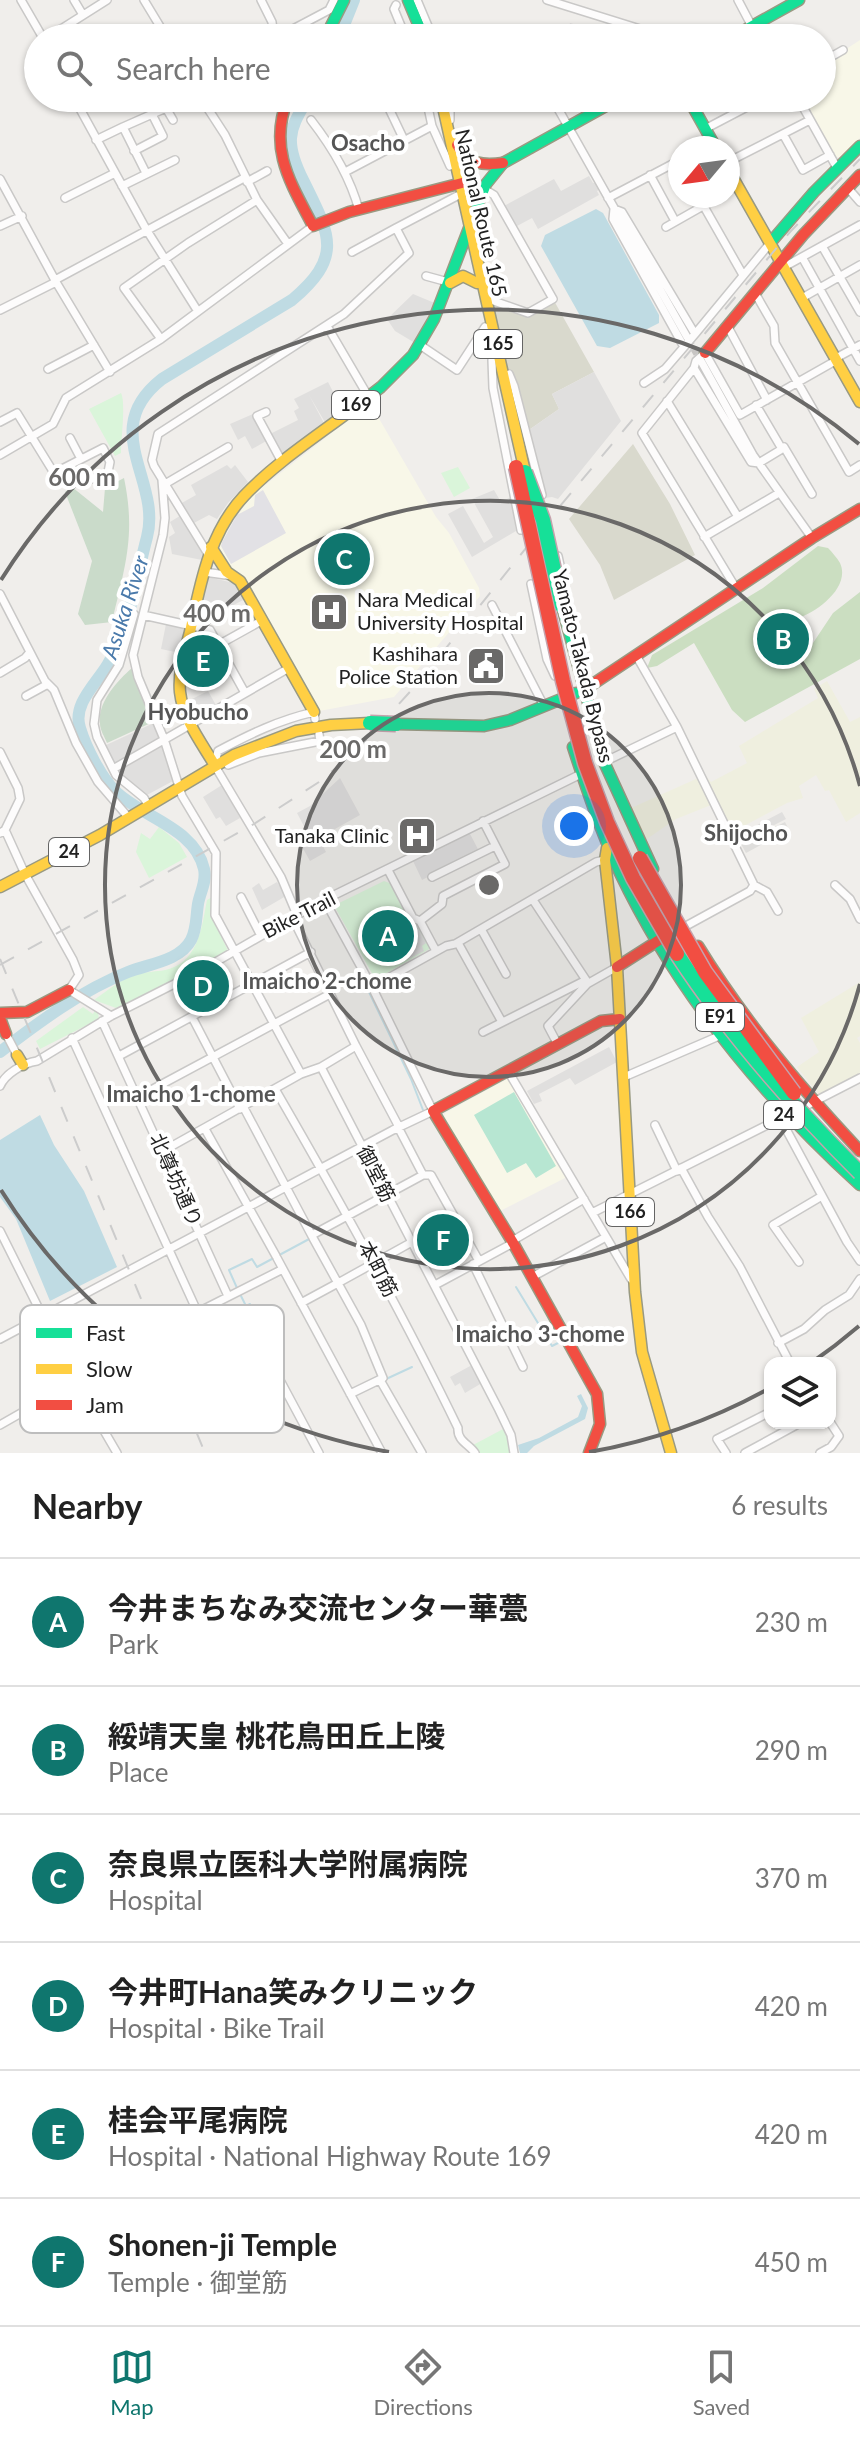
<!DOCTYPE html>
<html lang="en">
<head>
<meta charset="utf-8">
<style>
	body { margin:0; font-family:Lato,"Noto Sans JP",sans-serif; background:#f2f2f2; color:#222 }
	.controls { position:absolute; right:24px; bottom:24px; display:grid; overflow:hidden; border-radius:16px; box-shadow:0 2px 6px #0004 }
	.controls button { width:72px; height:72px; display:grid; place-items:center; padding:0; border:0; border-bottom:2px solid #e0e0e0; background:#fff; color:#222; font:40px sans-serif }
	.compass { position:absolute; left:668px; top:136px; width:72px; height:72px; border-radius:50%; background:#fff; box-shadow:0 2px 6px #0004; rotate:241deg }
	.you { position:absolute; left:574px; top:826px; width:28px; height:28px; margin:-20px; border:6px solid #fff; border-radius:50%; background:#1a73e8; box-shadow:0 0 0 12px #1a73e833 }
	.badge { display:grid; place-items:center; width:52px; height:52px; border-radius:50%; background:#0f766e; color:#fff; font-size:26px; font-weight:700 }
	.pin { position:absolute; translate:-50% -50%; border:4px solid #fff; box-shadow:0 2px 8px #0006 }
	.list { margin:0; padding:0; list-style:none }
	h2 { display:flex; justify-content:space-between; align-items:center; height:104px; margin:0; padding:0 32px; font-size:34px }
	h2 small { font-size:26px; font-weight:400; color:#767676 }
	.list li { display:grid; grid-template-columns:52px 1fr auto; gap:24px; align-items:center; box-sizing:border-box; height:128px; padding:0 32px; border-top:2px solid #e0e0e0 }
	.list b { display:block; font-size:30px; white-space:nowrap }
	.list p { margin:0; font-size:26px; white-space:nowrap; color:#767676 }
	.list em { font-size:26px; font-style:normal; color:#767676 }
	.icon { flex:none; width:44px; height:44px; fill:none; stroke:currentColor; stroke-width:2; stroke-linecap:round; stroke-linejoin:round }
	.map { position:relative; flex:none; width:860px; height:1453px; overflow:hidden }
	.search { position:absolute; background:#fff; box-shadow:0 2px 6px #0004; left:24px; right:24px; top:24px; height:88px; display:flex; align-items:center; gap:20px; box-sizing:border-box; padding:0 28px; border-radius:44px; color:#767676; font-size:30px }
	.sheet { height:872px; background:#fff }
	nav { display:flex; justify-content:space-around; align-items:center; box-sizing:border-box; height:112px; border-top:2px solid #e0e0e0; background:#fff; font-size:22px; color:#767676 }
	nav a { display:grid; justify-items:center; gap:4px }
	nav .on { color:#0f766e }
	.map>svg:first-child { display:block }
	.residential { fill:#dfdedc }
	.education { fill:#f8f7e8 }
	.construction { fill:#d9d9cd }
	.farmland { fill:#efefdf }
	.forest { fill:#cbdec1 }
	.cemetery { fill:#cadbca }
	.park { fill:#daf5da }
	.pitch { fill:#b7e6d2 }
	.parking { fill:#e0dfde }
	.plaza { fill:#e2e1e5 }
	.water { fill:#bfdbe3 }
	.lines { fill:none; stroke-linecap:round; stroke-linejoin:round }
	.stream { stroke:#bfdbe3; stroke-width:2 }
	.river { stroke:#bfdbe3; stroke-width:12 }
	.street-tunnel { stroke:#c7c5c3; stroke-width:7; stroke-dasharray:7 3.5; stroke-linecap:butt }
	.street-casing { stroke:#c9c8c7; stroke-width:10 }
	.fast-casing { stroke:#999a82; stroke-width:13 }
	.slow-casing { stroke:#999a82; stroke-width:13 }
	.jam-casing { stroke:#999a82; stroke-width:13 }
	.street { stroke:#fdfcfc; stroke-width:7 }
	.fast { stroke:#16e098; stroke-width:10 }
	.slow { stroke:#ffcf43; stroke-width:10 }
	.jam { stroke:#f24e42; stroke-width:10 }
	.rail { stroke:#ccc; stroke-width:2; stroke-dasharray:16 16; stroke-linecap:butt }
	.fast-bridge-casing { stroke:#c5a2ac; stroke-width:17; stroke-linecap:butt }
	.jam-bridge-casing { stroke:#c5a2ac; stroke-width:17; stroke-linecap:butt }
	.fast-bridge { stroke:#16e098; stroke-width:14 }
	.jam-bridge { stroke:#f24e42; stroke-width:14 }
	.ring { fill:none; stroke:#6a6968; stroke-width:4 }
	.labels { text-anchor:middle; stroke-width:8; stroke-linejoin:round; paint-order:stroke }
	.shield { fill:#fff; stroke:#646464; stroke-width:2 }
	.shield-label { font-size:18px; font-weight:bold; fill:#222 }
	.street-label { font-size:20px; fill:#222; stroke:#fff }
	.poi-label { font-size:20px; fill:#222; stroke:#fff; text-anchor:end }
	.neighbourhood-label { font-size:22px; font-weight:bold; fill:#555; stroke:#fff }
	.water-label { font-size:22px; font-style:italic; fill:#4a7aab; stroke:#fff }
	.key { fill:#fff; stroke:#bdbdbd; stroke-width:2 }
	.key-label { font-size:22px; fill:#222 }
	.centre { fill:#6a6968; stroke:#fff; stroke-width:4 }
	.ring-label { font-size:24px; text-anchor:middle; font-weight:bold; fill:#6a6968; stroke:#fff; stroke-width:8; stroke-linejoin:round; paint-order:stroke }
</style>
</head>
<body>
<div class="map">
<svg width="860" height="1453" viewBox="0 0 860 1453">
	<rect width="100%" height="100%" fill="#f0eeeb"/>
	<path class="residential" d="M785,822L789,830L746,853L741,844Z"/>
	<path class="education" d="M860,40V138L840,157H834L802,98H822V65Z
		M370,403L436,517L449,533L479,588L480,596L394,697L314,712L218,546L250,497Z
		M509,1078L567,1177L500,1211L444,1117L445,1113Z"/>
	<path class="construction" d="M553,299L594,372L552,394L559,409L526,432L500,358L488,300L528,313Z
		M633,444L670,504L695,555L614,600L600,565L569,519Z"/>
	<path class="farmland" d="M827,681L850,722L860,717V813L846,822L829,790L825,791L816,775L799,786L803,798L787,803L727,835L711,805L676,819L644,841L631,808L705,775L711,782L747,763L739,746L818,698L814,689Z
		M860,982V1036L857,1038L860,1043V1073L819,1095L797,1067L819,1052L801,1018Z"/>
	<path class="forest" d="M818,546L828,548C832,552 837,558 840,563C851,587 817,612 798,618C792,620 785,618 779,616C777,636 782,647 798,658L809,649L833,613L860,592V659L745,722L732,710L694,643L657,666L647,668L652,655L763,588Z"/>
	<path class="cemetery" d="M124,478C136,535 125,566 112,622L85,625L78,614L92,561L65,492L72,487L103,512L105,488Z
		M132,668L155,721L107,743C105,738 100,730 100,724C97,703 117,681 132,668Z"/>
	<path class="park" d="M121,393C126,403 121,438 121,453L115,456L89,409Z
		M458,467L470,488L454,497L441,473Z
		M159,827L179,843L187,857L149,878L136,852L141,833L150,839Z
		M384,881L392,884L411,921L418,924L431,948L380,977H374L336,909L337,904Z
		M214,896L212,916L228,951L178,979L116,1008L94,1000C108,990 121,979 138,974C148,971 159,972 169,969C199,960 202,925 207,900Z
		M83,1007L93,1014L95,1010L98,1012L99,1019L40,1049L36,1041Z
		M505,1428L510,1438L511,1453H477L473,1445Z"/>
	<path class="pitch" d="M514,1092L556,1166L536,1178L526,1163L507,1173L474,1115Z"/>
	<path class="parking" d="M570,23L610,35L609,38H565Z
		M589,176L593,183L598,181L602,188L597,191L599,195L538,229L532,218L517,226L504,206L554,179L561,191Z
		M413,294L437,304L415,343L395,331L387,319Z
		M594,372L621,421L558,499L552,497L545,498L542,495L526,432L559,409L552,394Z
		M328,382L343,411L326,424L309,395L325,425L282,458L270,434L298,420L294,411L299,408L294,399Z
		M253,414L268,440L252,449L245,436L238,440L230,424Z
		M227,465L231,469L235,465L248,482L228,503L217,519L209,515L192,524L180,504L196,495L191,485Z
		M494,490L501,502L511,497L516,531L472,557L448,514L463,506L484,543L493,537L472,499Z
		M183,514L204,553L202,560L172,554L169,537L175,533L170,522Z
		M208,577L234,583L245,599L226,609H201Z
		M166,624L186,628L180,653L161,649Z
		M208,691L217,707L194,718L186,702Z
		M156,722L161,737L113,766L104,746Z
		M161,743L173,781L145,796L122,778L117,769Z
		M340,778L360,815L319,838L326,852L310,861L296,836L306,830L297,813L310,806Z
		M222,785L240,818L226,826L220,817L216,819L203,797Z
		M782,812L786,819L737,844L734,837Z
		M469,832L479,851L422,880L413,861Z
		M277,882L286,896L262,910L252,888L259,883L263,890Z
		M402,920L416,924L426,943L422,946L424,951L407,960L404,955L397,958L394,952L400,948L389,927Z
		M609,1047L617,1062L575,1085L570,1078L539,1094L542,1101L534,1104L527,1091Z
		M472,1365L482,1383L465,1393L460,1383L455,1386L450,1377Z"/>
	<path class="plaza" d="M263,490L286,533L231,564L221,546L222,542L237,515L254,506L255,495Z"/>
	<path class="water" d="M596,209L603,213L659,315V323L610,348L597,346L541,246L545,235Z
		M40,1115L54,1145L84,1191L117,1267L50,1301L16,1219L0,1197V1140Z
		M581,1394L588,1408L585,1419L534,1446L527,1453H520L518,1445L539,1438L578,1417L582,1406L577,1396Z"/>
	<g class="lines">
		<path class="stream" d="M369,992L411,1079L423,1110
			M516,1287L552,1346L560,1342L554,1332
			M237,1288L229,1270L252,1259L257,1267L311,1238
			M240,1294L246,1306L250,1304L278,1357L274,1362L241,1377
			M224,1361L235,1379
			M384,1380L412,1367"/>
		<path class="river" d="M336,38L344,25L354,0
			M0,1052C39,1022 82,990 128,972C148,964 180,961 191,940C197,929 196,916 198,904C200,892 207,882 204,869C195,828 143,818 115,791C101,777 86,748 80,728C72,704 97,683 108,664C130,627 136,578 147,537C162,480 97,430 162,379L292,300C344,256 330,235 303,180C297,168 290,153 291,138C292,123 301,111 308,98"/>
		<path class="street-tunnel" d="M688,339L701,361"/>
		<g class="street-casing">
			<path id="street" d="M21,0L43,38
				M74,0L83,15
				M144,0L167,38
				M261,0L272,22L274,38
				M417,0L433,38
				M547,0L669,38
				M738,0L758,38
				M396,5L394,9L406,38
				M47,38L107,0
				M276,38L329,10L334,0
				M822,62L843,50
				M74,98L146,229L197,310
				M201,98L225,135L257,200L288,244
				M384,98L404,140
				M426,98L432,126L450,166
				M450,98V120
				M552,98L687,337
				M798,98L837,168
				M693,107L711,98
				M166,108L173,120
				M311,120C332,147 350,177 359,210
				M123,127L166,108L177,98
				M705,129L764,98
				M783,134L803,170L830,155
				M96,140L123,127L146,173
				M134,151L163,136L152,114
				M728,162L810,120
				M345,172L432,126
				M650,175L675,221
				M0,179L56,282L110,372
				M247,182L267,171
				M122,186L175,160
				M847,187L860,202
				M484,189L494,195L553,299L528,313L488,299
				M698,196L743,275
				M65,198L115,173
				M608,198L680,160
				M614,209L622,212L695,334L684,347L613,219Z
				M0,226L22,216
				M666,227L703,206
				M822,246L860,312
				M352,252L396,228
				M802,257L860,361
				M784,267L860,225
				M426,276L448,282
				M55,280L244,178
				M755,293L774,326L775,343L849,472L860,465
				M802,298L860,265
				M0,310L56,282
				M327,326L368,396
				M728,327L767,400
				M695,334L771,242
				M161,339L124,288L188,243L257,200
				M420,345L457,370L485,327
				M836,358L860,345
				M492,360L493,388L521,530
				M701,361L753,455L812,538
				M694,368L642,433L737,590
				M48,369L94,345
				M509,374L514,386L542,495
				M644,383L665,369L684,347
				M667,401L738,517
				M756,405L782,449L759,463L751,462L694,368L696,361L705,353L740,415L837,360
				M266,412L257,416L282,462
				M0,422L17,413L54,473L103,448L110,462L108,472L82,483
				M70,438L81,459
				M782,449L784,447L812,494
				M0,455L53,424L66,398L161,339L313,226
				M162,480L165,518L163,535L133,655L138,677L164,739L182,796L216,853L215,915L301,1074
				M165,484L228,447
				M704,537L779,493
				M208,554L154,466L152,460L158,434L344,314L409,253L396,228L457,196
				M558,556L562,574
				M204,572L233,576
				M531,584L547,659L555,676
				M0,594L30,652L25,658L0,673
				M492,605L544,706
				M134,614L119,665L97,700L94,724L97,737L116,775L144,798L148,805
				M143,615L210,630L245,693
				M30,652L45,681L54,690L76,743L98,782L129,818
				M637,657L677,727L754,885L767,892L778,911
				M184,664L263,620
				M26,696L48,684
				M0,752L18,788L20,799L5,830L0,833
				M215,762L218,751C250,734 279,720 314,712L315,719
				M604,762L677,727
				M228,765L259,753L320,741L319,734
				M215,766L281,877L297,915
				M113,769L289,668
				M5,830L25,874L73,960L79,975L69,990L111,1016
				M388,870L413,918L420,921L436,951
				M432,877L495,846
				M835,885L850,899L860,919
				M241,897L260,934
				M533,900L586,980
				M292,917L356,1046L399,1127
				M420,921L442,904L443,896L505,864L483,821
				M686,926L750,891L754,885
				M481,929L506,974
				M458,943L502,1022
				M372,987L446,946L455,944L596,862L604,860
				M192,1017L240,1109
				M102,1021L228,1296
				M483,1032L586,980L587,984
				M6,1034L17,1055
				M72,1038L229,1381L234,1383L271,1368L274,1369L319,1453
				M557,1043L548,1026L587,984L617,967
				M119,1056L311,952
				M321,1067L499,1410L511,1435L514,1453
				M508,1071L631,1279
				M624,1077L719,1036
				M0,1086C5,1074 23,1063 37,1061L111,1016L200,971L320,902L581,774
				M275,1089C340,1201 402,1312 458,1428C457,1441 469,1444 475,1453
				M138,1097L330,994
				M244,1108L312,1236
				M798,1110L860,1078
				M780,1118L847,1242L860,1261
				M655,1125L677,1171
				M205,1129L276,1256
				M163,1151L301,1074L321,1067L356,1046
				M681,1168L708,1217L740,1267L790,1363
				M423,1175H431L479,1261
				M592,1213L787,1115
				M0,1231L75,1381L117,1453
				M312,1235L423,1175L398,1127
				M313,1238L361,1325L383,1378L350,1394
				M512,1241L584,1199
				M277,1258L382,1453
				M799,1262L773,1225L822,1196
				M473,1264L523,1367
				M532,1277L606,1237
				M338,1283L412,1242
				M435,1285L513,1243
				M301,1303L338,1283
				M0,1339L393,1130L433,1111L372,987L325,901
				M778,1343L804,1329L825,1310L849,1295L860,1279
				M380,1380L422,1453
				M0,1425L196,1313L283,1269
				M726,1453L717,1439L770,1412
				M745,1453L800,1423
				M820,1453L831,1447L839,1436L830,1422"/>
		</g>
		<g class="fast-casing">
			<path id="fast" d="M408,0L424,38
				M325,38L344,0
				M731,38L799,0
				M688,98L716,148
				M771,242L814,192L860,146
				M354,408L381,387L413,355L434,319L486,184L503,163L620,98
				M562,606L604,762L653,869
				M396,724L484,726L510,720L576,693
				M573,747C587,790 601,832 620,873C678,994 761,1095 860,1185"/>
		</g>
		<g class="slow-casing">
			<path id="slow" d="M441,98L525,472
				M728,169L860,402
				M450,283L463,276L477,283
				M211,547L227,572L240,581L314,712
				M214,764C201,742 183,719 180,692C178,672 185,651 190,632C200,585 209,533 244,496C275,463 317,436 354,408
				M607,848L605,860L617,967L635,1292L642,1352L671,1453
				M0,887L100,835L234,755L296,731L331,725L370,723
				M17,1055L23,1065"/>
		</g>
		<g class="jam-casing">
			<path id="jam" d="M288,98C268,148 290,182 313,226L349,212L462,183
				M457,145C468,164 482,166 503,163
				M705,353L803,235L860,175
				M584,690L812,538L860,509
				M698,946C744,1021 800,1087 860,1151
				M617,967L664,937
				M0,1013L27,1012L69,990
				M0,1018L6,1034
				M589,1453L600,1424L597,1394L512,1241L433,1111L601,1021L620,1019"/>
		</g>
		<use href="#street" class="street"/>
		<use href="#fast" class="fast"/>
		<use href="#slow" class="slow"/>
		<use href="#jam" class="jam"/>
		<path class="rail" d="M0,959L205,1453
			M0,965L254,824L319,782L355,752L418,683L550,518L790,232L860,159"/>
		<g class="fast-bridge-casing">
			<path id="fast-bridge" d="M525,472L543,520L562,606
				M370,723L396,724
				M677,954C729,1034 792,1105 860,1173"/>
		</g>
		<g class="jam-bridge-casing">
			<path id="jam-bridge" d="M516,467L563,681L585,763L607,822L633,878L677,954
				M640,858L705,972L794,1093"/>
		</g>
		<use href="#fast-bridge" class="fast-bridge"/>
		<use href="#jam-bridge" class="jam-bridge"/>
	</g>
	<circle cx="489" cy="885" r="192" fill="#6a6968" fill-opacity=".12"/>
	<g class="ring">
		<circle cx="489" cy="885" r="192"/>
		<path d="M860 984A384 384 0 1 1 860 786"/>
		<path d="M859 1326A576 576 0 0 1 811 1363M768 1389A576 576 0 0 1 589 1452M389 1452A576 576 0 0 1 1 1190M1 580A576 576 0 0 1 859 444"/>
	</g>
	<defs>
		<g id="hospital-square" transform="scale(2)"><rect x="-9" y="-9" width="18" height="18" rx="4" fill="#6a6968" stroke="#fff"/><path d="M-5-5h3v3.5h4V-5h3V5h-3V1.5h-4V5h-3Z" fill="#fff"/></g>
		<g id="civic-square" transform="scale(2)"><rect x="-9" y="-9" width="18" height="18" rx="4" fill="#6a6968" stroke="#fff"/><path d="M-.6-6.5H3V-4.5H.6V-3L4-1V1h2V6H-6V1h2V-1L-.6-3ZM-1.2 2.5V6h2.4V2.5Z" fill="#fff"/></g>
	</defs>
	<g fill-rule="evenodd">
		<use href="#hospital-square" x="329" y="612"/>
		<use href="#civic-square" x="486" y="666"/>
		<use href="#hospital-square" x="417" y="836"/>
	</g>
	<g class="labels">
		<g class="shield">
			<rect x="474" y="330" width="48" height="28" rx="6"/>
			<rect x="332" y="391" width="48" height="28" rx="6"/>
			<rect x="49" y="838" width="40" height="28" rx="6"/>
			<rect x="696" y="1003" width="48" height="28" rx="6"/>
			<rect x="764" y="1101" width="40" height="28" rx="6"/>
			<rect x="606" y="1198" width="48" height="28" rx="6"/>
		</g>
		<g class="shield-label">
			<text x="498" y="350">165</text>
			<text x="356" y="411">169</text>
			<text x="69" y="858">24</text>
			<text x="720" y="1023">E91</text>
			<text x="784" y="1121">24</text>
			<text x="630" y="1218">166</text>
		</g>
		<g class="street-label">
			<text transform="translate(481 213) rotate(77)" y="7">National Route 165</text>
			<text transform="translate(583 666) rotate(76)" y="7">Yamato-Takada Bypass</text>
			<text transform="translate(299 915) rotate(-27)" y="7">Bike Trail</text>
			<text transform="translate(376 1174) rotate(63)" y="7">御堂筋</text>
			<text transform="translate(176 1180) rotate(66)" y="7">北尊坊通り</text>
			<text transform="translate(378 1269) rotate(62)" y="7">本町筋</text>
		</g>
		<g class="poi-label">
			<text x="357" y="607" text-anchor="start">Nara Medical<tspan x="357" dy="23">University Hospital</tspan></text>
			<text x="458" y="661">Kashihara<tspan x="458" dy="23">Police Station</tspan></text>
			<text x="389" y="843">Tanaka Clinic</text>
		</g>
		<g class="neighbourhood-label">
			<text x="368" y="151">Osacho</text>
			<text x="198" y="720">Hyobucho</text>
			<text x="746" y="841">Shijocho</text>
			<text x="327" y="989">Imaicho 2-chome</text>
			<text x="191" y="1102">Imaicho 1-chome</text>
			<text x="540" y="1342">Imaicho 3-chome</text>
		</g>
		<g class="water-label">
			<text transform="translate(125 607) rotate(-72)" y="8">Asuka River</text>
		</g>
	</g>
	<rect x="20" y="1305" width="264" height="128" rx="12" class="key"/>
	<rect x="36" y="1328" width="36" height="10" fill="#16e098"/>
	<rect x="36" y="1364" width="36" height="10" fill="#ffcf43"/>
	<rect x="36" y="1400" width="36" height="10" fill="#f24e42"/>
	<g class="key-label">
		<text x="86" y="1341">Fast</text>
		<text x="86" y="1377">Slow</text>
		<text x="86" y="1413">Jam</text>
	</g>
	<circle cx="489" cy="885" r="12" class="centre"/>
	<g class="ring-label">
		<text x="82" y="486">600 m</text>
		<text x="217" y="622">400 m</text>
		<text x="353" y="758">200 m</text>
	</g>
</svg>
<div class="controls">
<button><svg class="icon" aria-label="layers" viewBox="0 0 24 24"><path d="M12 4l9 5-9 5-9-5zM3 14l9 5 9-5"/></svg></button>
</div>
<svg class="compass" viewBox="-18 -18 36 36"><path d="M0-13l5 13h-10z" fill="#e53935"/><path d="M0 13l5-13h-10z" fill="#767676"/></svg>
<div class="you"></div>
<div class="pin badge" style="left:388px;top:936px">A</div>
<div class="pin badge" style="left:783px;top:639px">B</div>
<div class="pin badge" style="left:344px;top:559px">C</div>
<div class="pin badge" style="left:203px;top:986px">D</div>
<div class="pin badge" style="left:203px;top:661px">E</div>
<div class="pin badge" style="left:443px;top:1240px">F</div>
<div class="search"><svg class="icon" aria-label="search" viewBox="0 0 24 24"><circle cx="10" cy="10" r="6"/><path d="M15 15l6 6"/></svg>Search here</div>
</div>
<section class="sheet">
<h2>Nearby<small>6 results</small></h2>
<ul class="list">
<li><span class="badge">A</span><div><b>今井まちなみ交流センター華甍</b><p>Park</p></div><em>230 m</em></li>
<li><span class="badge">B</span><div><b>綏靖天皇 桃花鳥田丘上陵</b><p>Place</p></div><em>290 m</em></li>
<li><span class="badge">C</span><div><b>奈良県立医科大学附属病院</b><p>Hospital</p></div><em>370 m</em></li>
<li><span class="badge">D</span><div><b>今井町Hana笑みクリニック</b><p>Hospital · Bike Trail</p></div><em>420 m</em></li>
<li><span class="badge">E</span><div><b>桂会平尾病院</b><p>Hospital · National Highway Route 169</p></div><em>420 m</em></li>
<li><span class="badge">F</span><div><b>Shonen-ji Temple</b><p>Temple · 御堂筋</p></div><em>450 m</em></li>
</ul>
</section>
<nav>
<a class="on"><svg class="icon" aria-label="map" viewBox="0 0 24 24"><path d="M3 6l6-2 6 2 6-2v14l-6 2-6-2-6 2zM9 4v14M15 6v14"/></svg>Map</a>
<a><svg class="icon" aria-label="directions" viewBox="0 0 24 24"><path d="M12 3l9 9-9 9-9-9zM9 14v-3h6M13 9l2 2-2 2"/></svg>Directions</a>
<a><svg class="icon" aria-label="saved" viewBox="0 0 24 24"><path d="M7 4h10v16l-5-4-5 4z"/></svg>Saved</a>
</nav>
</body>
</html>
